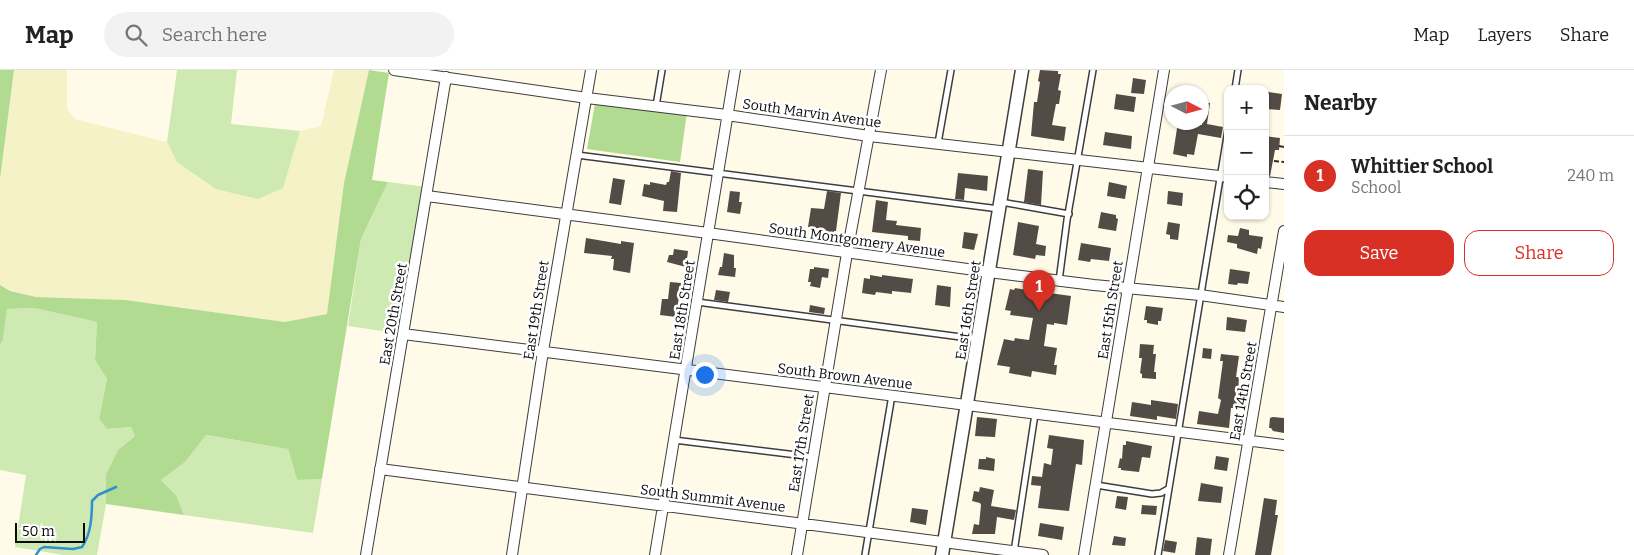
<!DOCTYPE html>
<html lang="en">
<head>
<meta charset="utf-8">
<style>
	body { margin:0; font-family:Bitter,serif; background:#f2f2f2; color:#222 }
	.controls { position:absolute; right:15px; top:15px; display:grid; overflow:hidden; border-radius:10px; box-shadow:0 1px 4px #0004 }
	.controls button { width:45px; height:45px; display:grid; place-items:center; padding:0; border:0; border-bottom:1px solid #e0e0e0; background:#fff; color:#222; font:25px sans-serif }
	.compass { position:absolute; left:1164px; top:15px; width:45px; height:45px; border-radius:50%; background:#fff; box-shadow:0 1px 4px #0004; rotate:96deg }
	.scale { position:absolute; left:15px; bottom:12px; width:70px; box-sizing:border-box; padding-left:5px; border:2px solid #0a0a0a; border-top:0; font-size:14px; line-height:18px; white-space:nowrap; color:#0a0a0a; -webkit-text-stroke:4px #fff; paint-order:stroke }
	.you { position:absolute; left:704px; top:304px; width:18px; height:18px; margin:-12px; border:4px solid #fff; border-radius:50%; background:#1a73e8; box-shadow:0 0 0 8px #1a73e833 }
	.badge { display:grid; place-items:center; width:32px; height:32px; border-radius:50%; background:#d93025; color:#fff; font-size:16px; font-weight:700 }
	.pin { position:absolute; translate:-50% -41px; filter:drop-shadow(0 1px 2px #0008) }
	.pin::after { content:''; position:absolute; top:26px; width:18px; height:15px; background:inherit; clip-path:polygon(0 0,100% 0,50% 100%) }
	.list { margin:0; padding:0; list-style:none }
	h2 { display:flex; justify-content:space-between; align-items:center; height:65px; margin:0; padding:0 20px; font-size:21px }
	h2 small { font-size:16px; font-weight:400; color:#767676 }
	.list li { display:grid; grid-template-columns:32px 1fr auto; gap:15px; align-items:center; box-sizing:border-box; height:80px; padding:0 20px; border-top:1px solid #e0e0e0 }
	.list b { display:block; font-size:19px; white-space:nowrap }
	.list p { margin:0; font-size:16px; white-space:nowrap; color:#767676 }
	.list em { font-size:16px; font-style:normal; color:#767676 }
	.actions { display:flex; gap:10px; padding:15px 20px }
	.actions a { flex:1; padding:11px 0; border:1px solid #d93025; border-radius:15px; text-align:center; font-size:18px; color:#d93025 }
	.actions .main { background:#d93025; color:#fff }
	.icon { flex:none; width:28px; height:28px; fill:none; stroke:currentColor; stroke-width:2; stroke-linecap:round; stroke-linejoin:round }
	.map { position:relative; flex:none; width:1284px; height:485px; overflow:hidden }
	header { display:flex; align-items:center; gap:30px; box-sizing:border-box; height:70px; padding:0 25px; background:#fff; border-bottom:1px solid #e0e0e0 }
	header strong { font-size:24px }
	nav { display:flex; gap:28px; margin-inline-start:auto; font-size:18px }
	.search { width:350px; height:45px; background:#f2f2f2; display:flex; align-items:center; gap:12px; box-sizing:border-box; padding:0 18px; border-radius:28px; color:#767676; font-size:19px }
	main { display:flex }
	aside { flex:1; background:#fff }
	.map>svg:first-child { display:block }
	.farmland { fill:#f5f2c8 }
	.green { fill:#cee9b1 }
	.forest { fill:#b1db90 }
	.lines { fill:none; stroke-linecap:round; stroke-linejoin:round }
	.stream { stroke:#308ed1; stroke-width:2.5 }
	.building { fill:#534c46 }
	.service-casing { stroke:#3d3d3d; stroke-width:8 }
	.minor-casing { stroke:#3d3d3d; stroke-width:12 }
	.tertiary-casing { stroke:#3d3d3d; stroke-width:15 }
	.path { stroke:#2c2c2c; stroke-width:2; stroke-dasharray:5 2.5; stroke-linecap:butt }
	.service { stroke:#fff; stroke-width:5 }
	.minor { stroke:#fff; stroke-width:10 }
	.tertiary { stroke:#fff; stroke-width:12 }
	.labels { text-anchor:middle; stroke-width:5; stroke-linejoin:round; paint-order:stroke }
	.street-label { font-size:14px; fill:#0a0a0a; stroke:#fff }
</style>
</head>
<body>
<header>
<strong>Map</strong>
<div class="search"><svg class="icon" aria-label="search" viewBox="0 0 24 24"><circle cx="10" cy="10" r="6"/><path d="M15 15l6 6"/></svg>Search here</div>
<nav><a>Map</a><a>Layers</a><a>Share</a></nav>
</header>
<main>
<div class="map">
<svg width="1284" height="485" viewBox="0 0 1284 485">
	<rect width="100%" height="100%" fill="#fffbe8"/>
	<path class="farmland" d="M14,0H67V38L75,49L167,72L177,92L283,118L300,61L321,56L334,0H369L344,113L327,244L285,252L125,230L36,227L10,221L0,215V109Z"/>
	<path class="green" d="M177,0H237L231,54L300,61L283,118L258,129L216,119L177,92L167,72Z
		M388,112L427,117L401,262L396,263L348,256L361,169Z
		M34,238L97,252L95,290L107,309L99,349L107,359L131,357L135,366L118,380L106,404V434L97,485H63L15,477L26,405L0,400V275L3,270L7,239Z
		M205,365L288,379L297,410L322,409L313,463L184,445L176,425L161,410L185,392Z"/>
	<path class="forest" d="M0,0H14L0,109Z
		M369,0L389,3L372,110L388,112L361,169L322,409L297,410L288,379L206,365L185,392L161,410L176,425L184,445L106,434V404L118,380L135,366L131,357L107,359L99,349L107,309L95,290L97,252L34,238L7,239L3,270L0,275V215L10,221L36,227L125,230L285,252L327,244L344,113Z
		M596,28L687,42L680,92L587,79Z"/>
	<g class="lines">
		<path class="stream" d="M36,485L40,479L44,477L73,479L82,477C91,464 92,447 92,431L98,425L116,417"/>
	</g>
	<path class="building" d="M1040,0L1058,1V4H1061L1058,20L1061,21L1059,34H1056L1052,55L1066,57L1064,71L1031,66L1034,32H1037L1040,12L1038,11Z
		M1133,8L1146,10L1144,24L1131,23Z
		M1268,22L1282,24L1280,40L1265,39V28H1267Z
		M1116,24L1136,27L1134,42L1114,39Z
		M1202,32L1210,33L1207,54L1223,57L1221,68L1198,64L1194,85L1187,84V87L1173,84L1178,52L1202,55Z
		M1105,62L1132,66L1131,79L1103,75Z
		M1265,66L1280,68L1279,80H1275L1270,106L1265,105Z
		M1028,99L1043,101L1041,135L1024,132Z
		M671,101L681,103L677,142L663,141L664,131L642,126L644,114L650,115V112L666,115L667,112H669Z
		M958,103L988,106L987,121L965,118L964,130L955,129Z
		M613,108L625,110L621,135L609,133Z
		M1109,112L1127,116L1125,129L1107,126Z
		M730,121L740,122L739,132H742L740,144L727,142Z
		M827,121L841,123L836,161H834V163L826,162V160L824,159L808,157L811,138L824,139Z
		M1168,121L1183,123L1182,136L1167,134Z
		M876,130L888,132L886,150L897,151L896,155L921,158L920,171L908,170V166L872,162Z
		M1101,142L1116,145V148L1118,149L1116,161L1098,158Z
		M1018,152L1039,156L1036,174L1046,176L1045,186L1036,185L1035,189L1013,185Z
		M1168,152L1180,154L1178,170L1170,169V165L1166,164Z
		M1240,158L1249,160V165L1263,167L1261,179L1258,178L1257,184L1237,178V174L1227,172L1228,165L1238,166Z
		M964,162L978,164L974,180L962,178Z
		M586,168L621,174V171L634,173L630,203L613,200L614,189H611L612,186L584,183Z
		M1081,173L1111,178L1109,191L1091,189L1090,192L1078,190Z
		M674,179L688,181L686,197L667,192L669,185H673Z
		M724,183L734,185V198H736L735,207L718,205L720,197H722Z
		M814,197L829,199L828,208L822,207L820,218L810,216L811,212H808L810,199H814Z
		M1230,199L1250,202L1248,214L1238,213L1237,215L1228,214Z
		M870,205L882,207V205L913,209L911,223L892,221V224L876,222L875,225L862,223L864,208L870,209Z
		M670,212L681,213L676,247L660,245L662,229H668Z
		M937,215L951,217L950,237L935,235Z
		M1015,218L1071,226L1067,255L1054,253V255L1047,254L1044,276L1057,278L1054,295H1057L1056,305L1032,301L1031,307L1009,303L1010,297L997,295L1004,269L1014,271L1015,268L1029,270L1033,248L1010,245L1011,241L1005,240L1010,219L1014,220Z
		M716,220L730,222L728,232L714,230Z
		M810,235L825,238L824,244L809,242Z
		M1146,236L1163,238L1161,251H1158V255L1147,253V250H1144Z
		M1227,247L1247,250L1245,262L1226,260Z
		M1140,274L1154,275L1153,284H1156L1154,302H1156V309L1142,308V304L1140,303L1142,288H1139Z
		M1203,278L1212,279L1211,289L1202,288Z
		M1221,284L1239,286L1236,307H1239L1238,323H1239L1237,338H1231L1229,358L1197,354L1199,341L1218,344L1221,330L1218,328L1223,291H1220Z
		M1151,330L1178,334L1176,349L1157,346V350L1130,346L1132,332L1151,335Z
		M977,347L997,349L995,367L975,366Z
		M1273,347L1284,348V363L1273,361L1271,358H1269L1270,348Z
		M1049,365L1084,370L1082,395L1076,394L1069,441L1038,438L1041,416L1031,415L1032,406L1042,407L1044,393L1051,395L1053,379L1047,378Z
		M1126,371L1152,376L1150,388L1142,387L1139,402L1121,400V398H1118L1120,388L1122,389L1123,375H1126Z
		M1216,386L1229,388L1227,401L1214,399Z
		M986,387L995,389L994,401L978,399L979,389H986Z
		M1201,413L1223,417L1221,433L1198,431Z
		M980,417L994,420L991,436L1016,440L1014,450L997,447L995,464H972L974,454L979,455L981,435L980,433L972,431L974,421L979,422Z
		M1117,426L1128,427L1126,440L1115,438Z
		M1264,428L1277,430L1275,445H1278L1274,468L1271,485H1255Z
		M1142,435L1157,436L1156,445L1141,444Z
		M912,438L928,440L926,455L910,452Z
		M1040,453L1064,457L1062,470L1038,466Z
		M1114,466L1126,468L1125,476L1112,475Z
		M1197,467L1212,469L1210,485H1195Z
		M1165,470L1177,472L1175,483L1163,481Z"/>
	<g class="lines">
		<g class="service-casing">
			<path id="service" d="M1235,19L1238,0
				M656,36L662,0
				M938,73L951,0
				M577,85L999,139
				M1001,132L1069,144
				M1059,211L1067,150L1093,0
				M697,232L976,269
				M674,370L813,387
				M1096,415L1152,424L1161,423L1168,419
				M1014,482L1035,344
				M865,485L892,325
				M1158,485L1228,60"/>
		</g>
		<g class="minor-casing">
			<path id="minor" d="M394,0L587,28L727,45L869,66L1228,107
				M1265,112L1284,114
				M427,126L708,163L989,202L1094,215L1200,225L1284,237
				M403,264L1284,375
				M380,399L1043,485
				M366,485L446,7
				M512,485L543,281L591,0
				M655,485L735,0
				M797,485L847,183L881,0
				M1084,485L1164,0
				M1229,485L1284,161"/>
		</g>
		<g class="tertiary-casing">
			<path id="tertiary" d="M942,485L1022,0"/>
		</g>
		<path class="path" d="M1279,76L1284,77
			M1274,91L1284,92"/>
		<use href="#service" class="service"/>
		<use href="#minor" class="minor"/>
		<use href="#tertiary" class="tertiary"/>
	</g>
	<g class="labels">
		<g class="street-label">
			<text transform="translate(812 43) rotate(8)" y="5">South Marvin Avenue</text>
			<text transform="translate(857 170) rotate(8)" y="5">South Montgomery Avenue</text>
			<text transform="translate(536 240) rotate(-81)" y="5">East 19th Street</text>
			<text transform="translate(682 240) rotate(-81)" y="5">East 18th Street</text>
			<text transform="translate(968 240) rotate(-81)" y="5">East 16th Street</text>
			<text transform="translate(1110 240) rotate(-81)" y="5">East 15th Street</text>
			<text transform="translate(393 244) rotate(-80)" y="5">East 20th Street</text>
			<text transform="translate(845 306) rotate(7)" y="5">South Brown Avenue</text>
			<text transform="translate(1243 321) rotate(-80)" y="5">East 14th Street</text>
			<text transform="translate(801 373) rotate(-81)" y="5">East 17th Street</text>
			<text transform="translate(713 428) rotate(7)" y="5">South Summit Avenue</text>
		</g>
	</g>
</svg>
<div class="controls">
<button>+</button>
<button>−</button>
<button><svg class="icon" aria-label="locate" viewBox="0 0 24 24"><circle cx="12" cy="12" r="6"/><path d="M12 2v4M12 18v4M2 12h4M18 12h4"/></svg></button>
</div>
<svg class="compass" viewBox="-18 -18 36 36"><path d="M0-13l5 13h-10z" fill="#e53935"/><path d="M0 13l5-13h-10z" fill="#767676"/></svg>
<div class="scale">50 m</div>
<div class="you"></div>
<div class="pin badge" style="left:1039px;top:241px">1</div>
</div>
<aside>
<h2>Nearby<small></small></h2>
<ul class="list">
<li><span class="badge">1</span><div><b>Whittier School</b><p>School</p></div><em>240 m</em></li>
</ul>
<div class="actions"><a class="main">Save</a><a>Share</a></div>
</aside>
</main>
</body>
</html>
